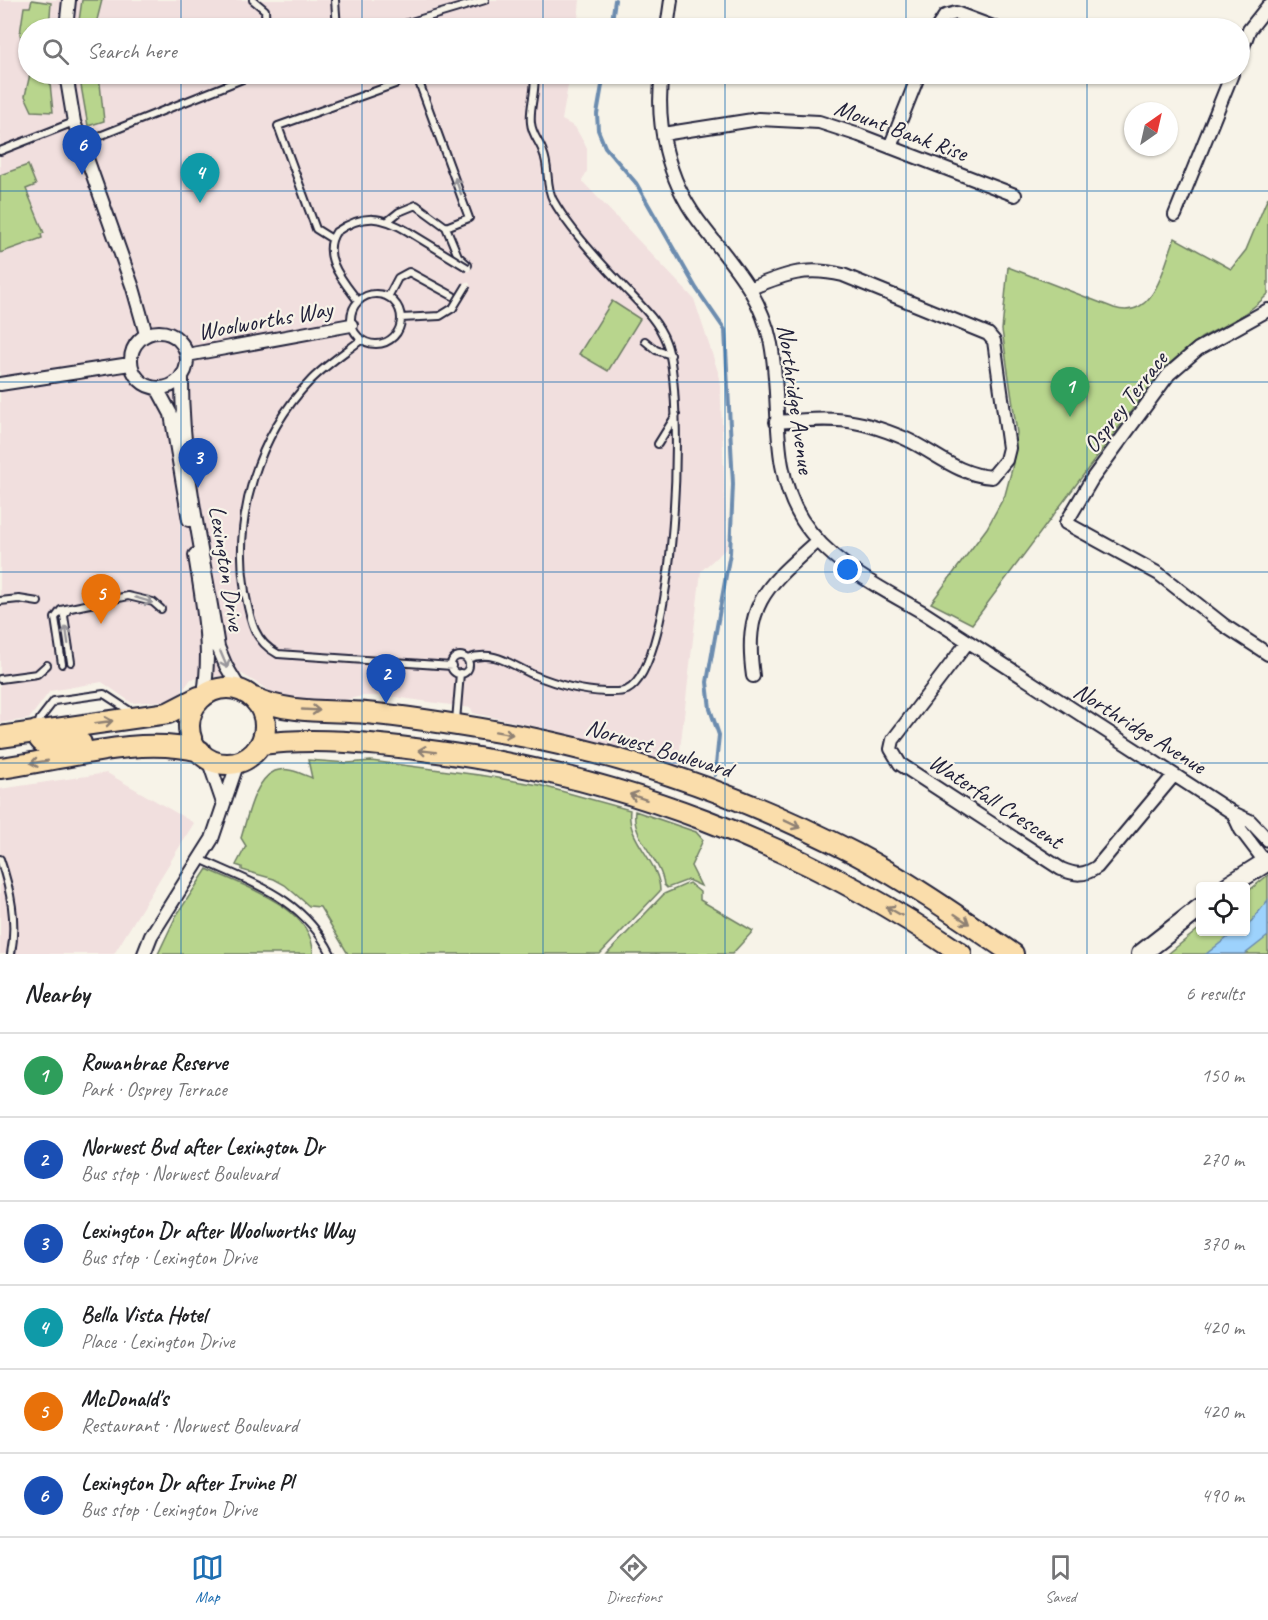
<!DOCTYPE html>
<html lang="en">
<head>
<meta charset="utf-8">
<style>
	body { margin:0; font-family:Caveat,sans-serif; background:#f2f2f2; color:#202124 }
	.controls { position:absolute; right:18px; bottom:18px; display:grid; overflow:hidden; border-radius:6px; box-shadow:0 2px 4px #0004 }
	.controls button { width:54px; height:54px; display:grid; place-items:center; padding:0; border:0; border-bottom:2px solid #e0e0e0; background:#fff; color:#202124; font:30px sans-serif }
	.compass { position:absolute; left:1124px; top:102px; width:54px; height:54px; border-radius:50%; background:#fff; box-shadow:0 2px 4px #0004; rotate:34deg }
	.you { position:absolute; left:848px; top:570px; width:21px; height:21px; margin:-15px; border:4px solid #fff; border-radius:50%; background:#1a73e8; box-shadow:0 0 0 9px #1a73e833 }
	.badge { display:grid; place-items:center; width:39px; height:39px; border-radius:50%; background:#1f6fb2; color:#fff; font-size:20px; font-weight:700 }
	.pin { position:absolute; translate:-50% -50px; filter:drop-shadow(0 2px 3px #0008) }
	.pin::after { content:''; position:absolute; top:32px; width:21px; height:18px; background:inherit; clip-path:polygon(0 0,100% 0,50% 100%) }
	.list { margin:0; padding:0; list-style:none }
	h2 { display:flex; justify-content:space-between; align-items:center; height:78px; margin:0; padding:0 24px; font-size:26px }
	h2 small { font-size:20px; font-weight:400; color:#757577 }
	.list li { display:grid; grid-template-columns:39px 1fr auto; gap:18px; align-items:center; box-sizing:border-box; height:84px; padding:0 24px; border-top:2px solid #e0e0e0 }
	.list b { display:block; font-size:22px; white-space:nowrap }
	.list p { margin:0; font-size:20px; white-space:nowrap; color:#757577 }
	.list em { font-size:20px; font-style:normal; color:#757577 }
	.icon { flex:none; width:33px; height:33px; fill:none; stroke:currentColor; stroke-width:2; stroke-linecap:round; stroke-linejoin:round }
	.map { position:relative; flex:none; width:1268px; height:954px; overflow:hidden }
	.search { position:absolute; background:#fff; box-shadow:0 2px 4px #0004; left:18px; right:18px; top:18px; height:66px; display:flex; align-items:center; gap:15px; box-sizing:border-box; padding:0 21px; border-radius:33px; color:#757577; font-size:22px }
	.sheet { height:582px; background:#fff }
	nav { display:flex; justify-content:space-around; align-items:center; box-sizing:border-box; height:84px; border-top:2px solid #e0e0e0; background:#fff; font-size:16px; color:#757577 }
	nav a { display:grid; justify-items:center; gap:3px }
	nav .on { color:#1f6fb2 }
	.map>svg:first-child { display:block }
	.built { fill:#f1dfde }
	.green { fill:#b8d58d; stroke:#6d7c64; stroke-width:1.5 }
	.water { fill:#9dd2fc; stroke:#6c8caf; stroke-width:1.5 }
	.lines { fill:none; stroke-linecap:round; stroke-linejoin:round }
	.stream { stroke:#6c8caf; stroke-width:4 }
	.lane-casing { stroke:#22223b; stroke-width:10 }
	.street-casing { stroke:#22223b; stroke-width:16 }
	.secondary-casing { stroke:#22223b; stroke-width:22 }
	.primary-casing { stroke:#22223b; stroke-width:24 }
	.lane { stroke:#f7f3e8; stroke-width:6 }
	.street { stroke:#f7f3e8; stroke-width:12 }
	.secondary { stroke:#f7f3e8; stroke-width:18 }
	.primary { stroke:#faddab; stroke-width:20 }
	.lane-bridge-casing { stroke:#22223b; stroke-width:10; stroke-linecap:butt }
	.lane-bridge { stroke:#f7f3e8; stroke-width:6 }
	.oneway { stroke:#97959a }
	.oneway2 { stroke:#8e8073 }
	.grid { fill:none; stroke:#1f6fb2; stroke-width:1.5; stroke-opacity:0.55 }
	.labels { text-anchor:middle; stroke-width:4.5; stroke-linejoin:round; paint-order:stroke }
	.street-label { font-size:24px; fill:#22223b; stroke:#f7f3e8 }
</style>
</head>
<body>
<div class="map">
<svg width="1268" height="954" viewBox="0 0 1268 954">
	<rect width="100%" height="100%" fill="#f7f3e8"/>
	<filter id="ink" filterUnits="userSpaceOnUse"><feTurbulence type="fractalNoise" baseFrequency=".0167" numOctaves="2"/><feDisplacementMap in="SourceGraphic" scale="12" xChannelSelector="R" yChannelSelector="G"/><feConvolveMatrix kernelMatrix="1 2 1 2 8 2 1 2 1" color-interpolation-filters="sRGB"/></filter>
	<g filter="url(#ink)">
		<path class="built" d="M0,0H580L577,28H28V74H570L562,120L575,127L587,148V171L582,181L694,299L720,378L727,548L701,571L678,767L557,731L473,713L471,708L388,696H362L345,700L297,698L275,694L242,674L191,679L178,697L163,701L132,703L102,682L50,691L29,719L0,723Z
			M107,773L194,823L114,954H0V789Z"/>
		<path class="green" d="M32,0L51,3L49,28H28V64L20,34L24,7H30Z
			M82,0H102L95,28H78Z
			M30,74H49L53,112L32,111L25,96Z
			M79,74H99L104,121L88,126Z
			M28,165L36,185L26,189L44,233L41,234L42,238L0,253V175Z
			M1268,197V294C1248,315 1226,324 1201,338C1186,348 1174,360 1161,371L972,624L931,603L987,528L1005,495L1012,469L1017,433L1002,330L1008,267L1114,308C1155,321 1163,267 1175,238L1231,269L1246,250Z
			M612,301L640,319L608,371L579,354Z
			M308,760L348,763L371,761L479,775L539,785L630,810C626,841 660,861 660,891L600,954H348L320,907L309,906L285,885L274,879L242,870V867L236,865L246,846L241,838C247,819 254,780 275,771C287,766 302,774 312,778Z
			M635,811L696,832L703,840L691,866L701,886L688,880L667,888L664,885C661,858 631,839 635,811Z
			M207,869C241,885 314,907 313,954H158L176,916Z
			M1268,875V954H1168L1200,928V932H1246V893Z
			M689,883L700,892V900L753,931L732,954H607L664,894Z"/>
		<path class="water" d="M1268,900V936L1245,954H1206L1231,935L1246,932V928Z"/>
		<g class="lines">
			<path class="stream" d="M611,28L615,0
				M604,74L597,114L598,130L605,147L636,183L696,288L725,330L733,484L730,553L707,682L710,709L719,735L715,775"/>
			<g class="lane-casing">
				<path id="lane" d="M253,0L265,10L266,28
					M335,0L337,28
					M391,28L485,0
					M416,74L469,218L446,227
					M82,143L255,74
					M0,151L74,122
					M389,220L399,212L416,205L446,227L458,256L468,265
					M332,239L316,229L278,126L395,84L411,74
					M351 319a25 25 0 1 1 50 0a25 25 0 1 1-50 0Z
					M388,297L398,278L409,272L453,296
					M358,301C344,282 320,256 336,232C364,213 382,216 409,232
					M401,318L440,316L453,308
					M361,340C344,353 326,365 311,380C257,436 233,517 245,592C250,618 253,641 278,654L452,666
					M645,341L656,350L671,355
					M658,444L676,415
					M0,601L19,599L38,602
					M68,609L64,616L71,662
					M451 665a9 9 0 1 1 18 0a9 9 0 1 1-18 0Z
					M467,659C494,649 511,665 534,675C556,684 581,691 605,692C612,692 620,693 627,690C677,666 686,392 666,342C657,318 636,301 619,282C599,261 567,225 553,200C545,185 550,168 543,152C540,142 532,135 531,123C529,106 537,90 534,74
					M62,664L55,618L61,610L128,596L153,602L161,609
					M0,679L37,674L47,665
					M456,721L460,673
					M37,728L40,719L54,701L104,694L133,713
					M0,859C11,891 17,921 11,954
					M200,859C254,884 302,897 331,954"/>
			</g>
			<g class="street-casing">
				<path id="street" d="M66,28L69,0
					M667,28L671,0
					M937,28L945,16L956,13L996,28
					M1240,55L1249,30L1268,6
					M66,74L74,122L133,288L146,334
					M662,74C655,123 668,180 698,220C729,262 760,290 771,344C782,403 769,467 802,520C830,564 881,588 924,613L1233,813L1250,821L1268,840
					M663,134L759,119L819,122L859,135L1015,195
					M890,147L919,74
					M1175,215L1232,74
					M751,288C786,274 805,266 843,275L988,334L994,341L1009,448L1006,460L992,477C957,475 935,452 904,438C852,416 831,418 776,422
					M1268,310L1198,349L1169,374L1092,479L1066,523L1159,574L1225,626L1268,654
					M131 360a28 28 0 1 1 56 0a28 28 0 1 1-56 0Z
					M187,355L351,325
					M182,375C181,466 204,557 218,647L226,666L241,691
					M0,384L130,364
					M157,388L171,414L189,520
					M195,555C202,601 212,646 204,693
					M967,643L893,740L891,749L900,764L1061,869C1075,875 1084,876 1097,867L1174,775
					M753,676C743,603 767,586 817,541
					M208,759L223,803
					M1233,813L1241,830L1266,863
					M144,954L151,936L212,839L238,762"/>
			</g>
			<g class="secondary-casing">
				<path id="secondary" d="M1228,886L1268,861
					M1141,954L1200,908"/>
			</g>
			<g class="primary-casing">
				<path id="primary" d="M189 726a38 38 0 1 1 76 0a38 38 0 1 1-76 0Z
					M254,698C290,714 328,710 366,713C412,717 459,725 505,733C627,755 746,797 856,854C911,883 962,919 1013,954
					M36,731C42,753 63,745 81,743
					M0,737L168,713L199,697
					M261,744C315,737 369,743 423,750C616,774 801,844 961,954
					M0,768C64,760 136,735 200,751"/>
			</g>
			<use href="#lane" class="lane"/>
			<use href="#street" class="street"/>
			<use href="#secondary" class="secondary"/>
			<use href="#primary" class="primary"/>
			<g class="lane-bridge-casing">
				<path id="lane-bridge" d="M409,232L468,268
					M453,308L467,285"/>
			</g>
			<use href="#lane-bridge" class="lane-bridge"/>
		</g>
		<defs><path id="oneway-shaft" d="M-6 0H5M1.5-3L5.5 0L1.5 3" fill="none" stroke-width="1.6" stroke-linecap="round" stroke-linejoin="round" transform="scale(1.5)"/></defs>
		<g class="oneway">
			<use href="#oneway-shaft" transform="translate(458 186) rotate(-110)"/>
			<use href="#oneway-shaft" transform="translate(144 600) rotate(17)"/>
			<use href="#oneway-shaft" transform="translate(67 635) rotate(-98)"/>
			<use href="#oneway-shaft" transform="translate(224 660) rotate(67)"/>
		</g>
		<g class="oneway2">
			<use href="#oneway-shaft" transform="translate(311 710) rotate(3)"/>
			<use href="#oneway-shaft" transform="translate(104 722) rotate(-8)"/>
			<use href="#oneway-shaft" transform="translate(504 733) rotate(10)"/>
			<use href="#oneway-shaft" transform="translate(427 751) rotate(-173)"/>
			<use href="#oneway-shaft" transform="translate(39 762) rotate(171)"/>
			<use href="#oneway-shaft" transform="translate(638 797) rotate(-162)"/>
			<use href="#oneway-shaft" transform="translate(792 824) rotate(25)"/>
			<use href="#oneway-shaft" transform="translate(894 911) rotate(-150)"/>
			<use href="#oneway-shaft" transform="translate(962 919) rotate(34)"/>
		</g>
	</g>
	<path class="grid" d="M181,0V28M362,0V28M543,0V28M725,0V28M906,0V28M1087,0V28M181,74V954M362,74V954M543,74V954M725,74V954M906,74V954M1087,74V954M0,191H1268M0,382H1268M0,572H1268M0,763H1268"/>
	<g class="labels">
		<g class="street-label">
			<text transform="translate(901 130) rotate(20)" y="8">Mount Bank Rise</text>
			<text transform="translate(265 320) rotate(-10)" y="8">Woolworths Way</text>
			<text transform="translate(796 399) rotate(82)" y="8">Northridge Avenue</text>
			<text transform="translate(1125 402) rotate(-52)" y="8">Osprey Terrace</text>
			<text transform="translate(227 568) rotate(81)" y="8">Lexington Drive</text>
			<text transform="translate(1140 728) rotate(32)" y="8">Northridge Avenue</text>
			<text transform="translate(659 748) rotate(17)" y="8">Norwest Boulevard</text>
			<text transform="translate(996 801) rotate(33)" y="8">Waterfall Crescent</text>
		</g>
	</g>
</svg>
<div class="controls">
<button><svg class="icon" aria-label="locate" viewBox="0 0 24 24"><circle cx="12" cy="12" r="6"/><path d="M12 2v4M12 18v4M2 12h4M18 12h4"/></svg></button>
</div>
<svg class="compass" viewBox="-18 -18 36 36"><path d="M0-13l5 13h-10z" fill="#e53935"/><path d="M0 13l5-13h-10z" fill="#757577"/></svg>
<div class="you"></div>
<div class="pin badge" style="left:1070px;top:417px;background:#2e9e5b">1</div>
<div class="pin badge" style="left:386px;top:704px;background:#1a4fb4">2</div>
<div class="pin badge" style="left:198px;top:488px;background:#1a4fb4">3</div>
<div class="pin badge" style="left:200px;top:203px;background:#0f9aa8">4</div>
<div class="pin badge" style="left:101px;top:624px;background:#e8710a">5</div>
<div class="pin badge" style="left:82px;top:175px;background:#1a4fb4">6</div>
<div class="search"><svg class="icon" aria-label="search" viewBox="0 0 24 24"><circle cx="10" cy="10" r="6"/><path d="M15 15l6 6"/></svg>Search here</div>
</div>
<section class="sheet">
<h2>Nearby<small>6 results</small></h2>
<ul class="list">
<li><span class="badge" style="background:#2e9e5b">1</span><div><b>Rowanbrae Reserve</b><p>Park · Osprey Terrace</p></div><em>150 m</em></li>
<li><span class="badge" style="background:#1a4fb4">2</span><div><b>Norwest Bvd after Lexington Dr</b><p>Bus stop · Norwest Boulevard</p></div><em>270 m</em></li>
<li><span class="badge" style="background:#1a4fb4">3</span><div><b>Lexington Dr after Woolworths Way</b><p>Bus stop · Lexington Drive</p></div><em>370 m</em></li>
<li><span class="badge" style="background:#0f9aa8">4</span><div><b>Bella Vista Hotel</b><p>Place · Lexington Drive</p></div><em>420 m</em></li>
<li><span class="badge" style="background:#e8710a">5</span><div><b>McDonald's</b><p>Restaurant · Norwest Boulevard</p></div><em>420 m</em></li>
<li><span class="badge" style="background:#1a4fb4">6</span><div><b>Lexington Dr after Irvine Pl</b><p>Bus stop · Lexington Drive</p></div><em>490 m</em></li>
</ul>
</section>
<nav>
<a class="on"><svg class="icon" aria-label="map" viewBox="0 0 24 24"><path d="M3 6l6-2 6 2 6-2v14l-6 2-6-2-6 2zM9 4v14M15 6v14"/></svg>Map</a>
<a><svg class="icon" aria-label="directions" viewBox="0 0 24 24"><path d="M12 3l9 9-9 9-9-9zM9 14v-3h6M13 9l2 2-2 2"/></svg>Directions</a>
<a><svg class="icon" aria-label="saved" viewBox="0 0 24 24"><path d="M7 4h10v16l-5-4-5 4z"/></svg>Saved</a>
</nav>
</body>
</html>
